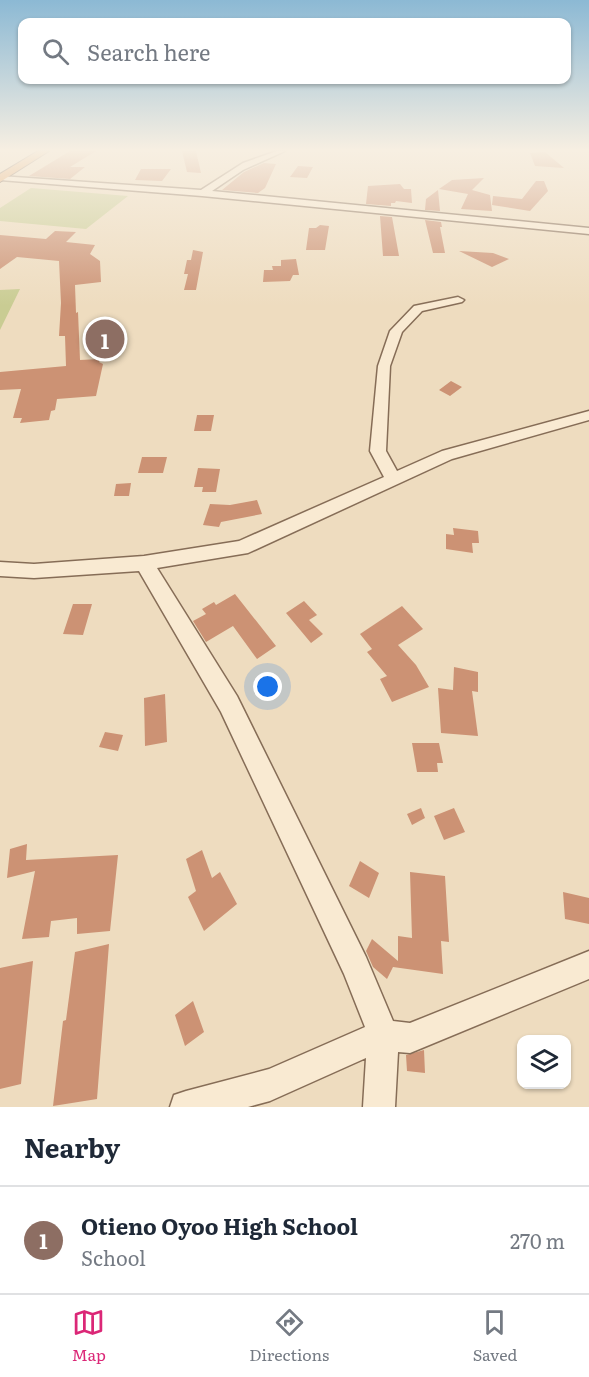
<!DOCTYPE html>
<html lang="en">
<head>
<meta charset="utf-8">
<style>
	body { margin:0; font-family:Literata,serif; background:#f6f6f7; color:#1f2937 }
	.controls { position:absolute; right:18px; bottom:18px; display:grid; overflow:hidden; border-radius:12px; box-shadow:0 2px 4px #0004 }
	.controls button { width:54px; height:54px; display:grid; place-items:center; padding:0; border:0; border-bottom:2px solid #e0e1e3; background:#fff; color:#1f2937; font:30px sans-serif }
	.you { position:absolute; left:268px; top:687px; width:21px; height:21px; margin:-15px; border:4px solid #fff; border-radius:50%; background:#1a73e8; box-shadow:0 0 0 9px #1a73e833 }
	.badge { display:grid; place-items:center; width:39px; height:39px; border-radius:50%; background:#db2777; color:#fff; font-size:20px; font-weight:700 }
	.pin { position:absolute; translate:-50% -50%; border:3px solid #fff; box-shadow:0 2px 6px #0006 }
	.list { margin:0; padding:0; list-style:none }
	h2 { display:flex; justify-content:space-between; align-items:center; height:78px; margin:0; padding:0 24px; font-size:26px }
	h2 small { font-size:20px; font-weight:400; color:#747a83 }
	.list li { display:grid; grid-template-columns:39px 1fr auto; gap:18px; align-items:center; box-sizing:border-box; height:108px; padding:0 24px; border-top:2px solid #e0e1e3 }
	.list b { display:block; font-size:22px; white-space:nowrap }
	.list p { margin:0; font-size:20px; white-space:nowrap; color:#747a83 }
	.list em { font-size:20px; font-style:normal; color:#747a83 }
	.icon { flex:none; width:33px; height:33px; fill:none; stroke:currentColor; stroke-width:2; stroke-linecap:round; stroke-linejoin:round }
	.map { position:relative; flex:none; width:589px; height:1107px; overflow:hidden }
	.search { position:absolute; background:#fff; box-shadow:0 2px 4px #0004; left:18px; right:18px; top:18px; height:66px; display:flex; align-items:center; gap:15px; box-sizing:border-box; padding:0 21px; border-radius:12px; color:#747a83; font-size:22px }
	.sheet { height:186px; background:#fff }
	nav { display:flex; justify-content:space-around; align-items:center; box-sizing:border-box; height:84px; border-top:2px solid #e0e1e3; background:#fff; font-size:16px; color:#747a83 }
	nav a { display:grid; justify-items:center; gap:3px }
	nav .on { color:#db2777 }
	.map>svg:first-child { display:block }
	.green { fill:#c9cc93 }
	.building { fill:#cc9274 }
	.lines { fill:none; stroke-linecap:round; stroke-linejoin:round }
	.minor-casing { stroke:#866d57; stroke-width:3 }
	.highway-casing { stroke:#543b2c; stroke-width:2 }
	.minor { fill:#f9ead2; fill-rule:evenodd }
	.highway { fill:#df944e; fill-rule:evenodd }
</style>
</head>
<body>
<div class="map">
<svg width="589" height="1107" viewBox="0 0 589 1107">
	<rect width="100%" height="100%" fill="#eedcbf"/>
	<path class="green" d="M31,188L128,196L86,229L0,221V208Z
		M20,289L0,330V290Z"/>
	<path class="building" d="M70,151H96L70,167H85L70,179L29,176Z
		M182,151H196L201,173L187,172Z
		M545,152L564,168L535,166L530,153Z
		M264,163L276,164L265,188L258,193L222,190L244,172Z
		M298,166L313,167L307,178L290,177Z
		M141,169H171L162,181L135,180Z
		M484,178L472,190L490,195L492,211L461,209L468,194L439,189L452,180Z
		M536,181H544L548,191L530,211L492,205L493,196L522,199Z
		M400,184L404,189H411L412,203L396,201L395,203H391V206L366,204L368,186Z
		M438,190L440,211L425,210L426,199Z
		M380,216L392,217L399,256H383Z
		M425,220L441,222L442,227H440L445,253H433Z
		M320,225L329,226L325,250H306L309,228H316Z
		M55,231L76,232L66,242L95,245L90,254L100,261L101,282L75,285L76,313L78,312L80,360L100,359L99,362L103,364L96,396L57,399L55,410L51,411L49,420L20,423L22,418H13L21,389L0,390V372L66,366L65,336H59L61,303L59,261L17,257L0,269V235L46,239Z
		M193,250L203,252L196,290H184L188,274H184L187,260H191Z
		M459,251L493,253L509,259L492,267Z
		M296,259L299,275H293L290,281L263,282L264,270H273L272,266H281V260Z
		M451,381L462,387L450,396L439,390Z
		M197,415H214L211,431H194Z
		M142,457H167L163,473H138Z
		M198,468L220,469L216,492H202L203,487H194Z
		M131,483L129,496H114L116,484Z
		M257,500L262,514L221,522L219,527L203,525L210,504L230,505Z
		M453,528L478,531L479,543H472L473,553L446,549V534L454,535Z
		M235,594L276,646L257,659L233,626L206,642L193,621L206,614L202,609L214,602L216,605Z
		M304,601L317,615L309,620L323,634L311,643L286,613Z
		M73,604H92L83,635L63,634Z
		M402,606L423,629L398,645L416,665L429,687L392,702L380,679L387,676L367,652L372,649L360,634Z
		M454,667L478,672V692L472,691L478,736L441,733L438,688L453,690Z
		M165,694L167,742L145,746L144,698Z
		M105,732L123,735L118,751L99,747Z
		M412,743H439L443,763H437L438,772H417Z
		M421,808L425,818L412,825L407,814Z
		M454,808L465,832L444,840L434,816Z
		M27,844L26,860L118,855L110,931L77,934V918L51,921L49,937L22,939L35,871L7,878L10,849Z
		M202,850L212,878L220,872L237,904L204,931L188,897L196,891L186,859Z
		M360,861L379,873L369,898L349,886Z
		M410,872L445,876L449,942L441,941L443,974L393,967L387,979L373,967L366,951L372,939L398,961V936L412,938Z
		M563,892L589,898V924L565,919Z
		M109,944L97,1099L53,1106L63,1021L66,1020L75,952Z
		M33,961L21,1084L0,1089V968Z
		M193,1001L204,1032L185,1046L175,1015Z
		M424,1050L425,1073L407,1071L406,1055Z"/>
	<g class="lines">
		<g class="minor-casing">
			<path id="minor" d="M277,151H285L243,170L212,191L589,228V234L202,196L0,180V176L201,190L243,163Z
				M458,297L464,300L462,302L422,311L402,332L390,366L386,451L397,471L442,451L589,411V420L452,459L248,553L157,568L237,696L366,957L393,1021L410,1023L589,951V979L410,1053L398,1052L395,1107H363L366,1058L270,1101L248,1107H170L174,1095L186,1091L269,1069L365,1027L344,974L221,712L139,571L34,578L0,576V562L34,564L144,556L239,541L384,477L370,451L378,366L390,331L414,306Z"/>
		</g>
		<g class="highway-casing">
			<path id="highway" d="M38,151H49L0,182V174Z"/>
		</g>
		<use href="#minor" class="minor"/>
		<use href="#highway" class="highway"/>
	</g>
	<linearGradient id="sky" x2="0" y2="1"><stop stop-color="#8cb9d4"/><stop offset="0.49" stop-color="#f7efe2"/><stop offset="1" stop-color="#f7efe2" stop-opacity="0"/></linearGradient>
	<rect width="589" height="306" fill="url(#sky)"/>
</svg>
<div class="controls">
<button><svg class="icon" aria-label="layers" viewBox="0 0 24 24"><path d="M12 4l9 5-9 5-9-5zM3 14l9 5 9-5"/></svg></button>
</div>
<div class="you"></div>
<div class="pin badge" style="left:105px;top:339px;background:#8d6e63">1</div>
<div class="search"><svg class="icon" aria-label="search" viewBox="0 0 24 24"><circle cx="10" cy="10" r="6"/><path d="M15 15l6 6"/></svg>Search here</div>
</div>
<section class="sheet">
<h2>Nearby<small></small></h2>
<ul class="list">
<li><span class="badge" style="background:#8d6e63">1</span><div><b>Otieno Oyoo High School</b><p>School</p></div><em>270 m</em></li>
</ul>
</section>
<nav>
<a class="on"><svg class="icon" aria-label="map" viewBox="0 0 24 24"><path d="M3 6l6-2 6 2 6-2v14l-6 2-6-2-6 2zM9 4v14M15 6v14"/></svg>Map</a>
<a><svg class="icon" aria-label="directions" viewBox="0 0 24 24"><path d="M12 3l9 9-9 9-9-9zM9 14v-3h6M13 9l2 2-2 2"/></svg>Directions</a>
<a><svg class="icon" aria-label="saved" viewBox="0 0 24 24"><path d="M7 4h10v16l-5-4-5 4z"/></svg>Saved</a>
</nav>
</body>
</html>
